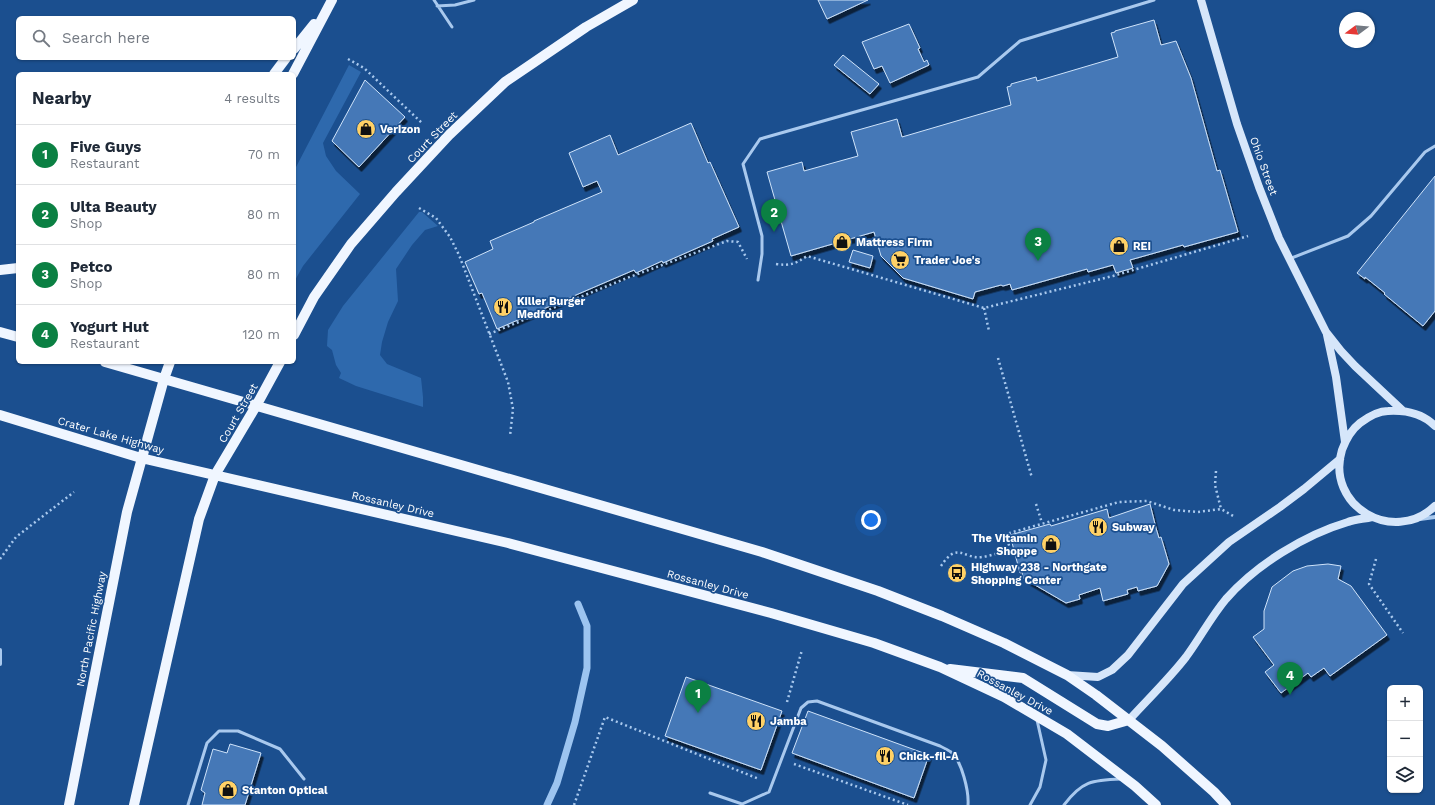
<!DOCTYPE html>
<html lang="en">
<head>
<meta charset="utf-8">
<style>
	body { margin:0; font-family:"Work Sans",sans-serif; background:#f2f2f3; color:#1f2937 }
	.controls { position:absolute; right:12px; bottom:12px; display:grid; overflow:hidden; border-radius:6px; box-shadow:0 1px 3px #0004 }
	.controls button { width:36px; height:36px; display:grid; place-items:center; padding:0; border:0; border-bottom:1px solid #e0e1e3; background:#fff; color:#1f2937; font:20px sans-serif }
	.compass { position:absolute; left:1339px; top:12px; width:36px; height:36px; border-radius:50%; background:#fff; box-shadow:0 1px 3px #0004; rotate:254deg }
	.you { position:absolute; left:871px; top:520px; width:14px; height:14px; margin:-10px; border:3px solid #fff; border-radius:50%; background:#1a73e8; box-shadow:0 0 0 6px #1a73e833 }
	.badge { display:grid; place-items:center; width:26px; height:26px; border-radius:50%; background:#0b8043; color:#fff; font-size:13px; font-weight:700 }
	.pin { position:absolute; translate:-50% -33px; filter:drop-shadow(0 1px 2px #0008) }
	.pin::after { content:''; position:absolute; top:21px; width:14px; height:12px; background:inherit; clip-path:polygon(0 0,100% 0,50% 100%) }
	.list { margin:0; padding:0; list-style:none }
	h2 { display:flex; justify-content:space-between; align-items:center; height:52px; margin:0; padding:0 16px; font-size:17px }
	h2 small { font-size:13px; font-weight:400; color:#747a83 }
	.list li { display:grid; grid-template-columns:26px 1fr auto; gap:12px; align-items:center; box-sizing:border-box; height:60px; padding:0 16px; border-top:1px solid #e0e1e3 }
	.list b { display:block; font-size:15px; white-space:nowrap }
	.list p { margin:0; font-size:13px; white-space:nowrap; color:#747a83 }
	.list em { font-size:13px; font-style:normal; color:#747a83 }
	.icon { flex:none; width:22px; height:22px; fill:none; stroke:currentColor; stroke-width:2; stroke-linecap:round; stroke-linejoin:round }
	.map { position:relative; flex:none; width:1435px; height:805px; overflow:hidden }
	.search { position:absolute; background:#fff; box-shadow:0 1px 3px #0004; left:16px; top:16px; width:280px; height:44px; display:flex; align-items:center; gap:10px; box-sizing:border-box; padding:0 14px; border-radius:6px; color:#747a83; font-size:15px }
	.panel { position:absolute; background:#fff; box-shadow:0 1px 3px #0004; left:16px; top:72px; width:280px; height:292px; border-radius:6px }
	.map>svg:first-child { display:block }
	.green { fill:#2e69ad }
	.lines { fill:none; stroke-linecap:round; stroke-linejoin:round }
	.stream { stroke:#9cc4f0; stroke-width:7 }
	.building { fill:#4478b7; stroke:#cfe3fa; filter:url(#shadow) }
	.path { stroke:#a9c9ee; stroke-width:2.5; stroke-dasharray:2 3; stroke-linecap:butt }
	.lane { stroke:#a9c9ee; stroke-width:3 }
	.street { stroke:#a9c9ee; stroke-width:4 }
	.secondary { stroke:#d6e6fa; stroke-width:8 }
	.primary { stroke:#f0f6ff; stroke-width:10 }
	.labels { text-anchor:middle; stroke-width:3.5; stroke-linejoin:round; paint-order:stroke }
	.poi-label { font-size:11px; font-weight:bold; fill:#fff; stroke:#1b4f8f; text-anchor:start }
	.street-label { font-size:11px; fill:#fff; stroke:#1b4f8f }
</style>
</head>
<body>
<div class="map">
<svg width="1435" height="805" viewBox="0 0 1435 805">
	<defs>
		<filter id="shadow"><feDropShadow dx="2.5" dy="4.5" stdDeviation="0" flood-color="#0009"/></filter>
	</defs>
	<rect width="100%" height="100%" fill="#1b4f8f"/>
	<path class="green" d="M349,65L361,72L323,143L326,156L336,171L360,194L303,266L294,282V171Z
		M419,212H422L438,226L425,230L412,245L396,269L398,301L388,322L382,342L380,355L387,364L421,378L423,397V407L356,386L339,378L341,373L336,365L332,350L327,346L328,330L343,306Z"/>
	<g class="lines">
		<path class="stream" d="M547,805L557,783L575,722L587,668V626L578,604"/>
	</g>
	<path class="building" d="M818,0H868L827,19Z
		M1154,20L1161,45L1176,41L1191,78L1217,171L1220,170L1238,232L1184,247L1183,245L1130,260L1133,268L1116,273L1113,265L1088,272L1087,269L1012,290L1010,284L1003,286L1001,285L975,292L973,299L903,278L881,256L874,232L791,256L767,172L802,162L804,171L858,156L851,132L897,119L902,137L1011,105L1007,87L1011,86V84L1036,77L1037,81L1118,57L1111,33L1115,32V31Z
		M909,24L920,48L918,49L924,62L927,60L929,65L890,83L882,66L874,69L862,42Z
		M843,55L879,84L870,94L834,65Z
		M365,80L405,117L359,167L332,141Z
		M691,123L708,163L710,162L739,227L712,239L713,241L663,263L662,261L636,273L634,270L497,329L482,293L479,294L465,262L493,249L490,241L534,222V221L602,192L597,181L583,187L569,153L610,135L618,155Z
		M1435,176V311L1423,326L1384,294L1385,293L1365,277V279L1357,273Z
		M853,250L873,256L870,268L849,262Z
		M1150,504L1156,528L1159,538L1161,537L1169,564L1157,586L1138,591L1137,587L1127,590L1128,594L1103,601L1100,588L1079,595L1080,599L1066,603L1023,578L1022,572L1020,573L1010,535L1050,524L1051,526L1107,509L1109,518Z
		M1328,564L1341,566L1338,579L1351,586L1387,635L1330,676L1324,668L1311,677L1308,673L1281,693L1265,672L1274,665L1253,637L1264,629V611L1272,587L1293,571L1307,566Z
		M686,677L782,711L761,770L665,736Z
		M808,711L929,755L914,798L792,753Z
		M230,744L261,753L245,805H202L205,793L201,790L213,749L227,753Z"/>
	<g class="lines">
		<path class="path" d="M348,59L364,68L423,124
			M419,208L436,218L450,237L459,255L508,382L513,409L510,436
			M776,264C790,266 795,264 807,256L984,308L1113,276L1248,236
			M984,308L989,331
			M489,334L627,278L727,241L738,242L747,259
			M998,358L1032,478
			M1216,471L1215,485L1221,509
			M1036,504L1042,523
			M0,559L16,537L74,492
			M1376,559L1369,584L1403,633
			M941,566C958,540 964,560 982,557C991,556 1001,552 1010,549L1006,534L1119,502L1147,501L1174,510L1198,512L1221,509L1235,517
			M787,702L802,650
			M794,764L908,805
			M574,805L605,717L759,779"/>
		<path class="lane" d="M434,0L452,27
			M437,6L455,5L474,0
			M1289,259L1348,236L1371,216L1425,152L1435,146
			M758,280L762,254V236L743,164L760,139L978,77L1020,41L1154,0
			M710,793L742,804L769,792L801,708L808,702L817,701L940,746C944,748 948,750 951,752C962,761 969,792 968,805
			M188,805L207,743L219,731H238L280,749L304,779
			M1030,805L1040,787L1046,760L1037,720
			M1064,805C1082,781 1092,780 1121,779"/>
		<path class="street" d="M1420,519L1435,517
			M0,650V664"/>
		<path class="secondary" d="M1201,0L1237,124L1259,187L1279,238L1326,332L1341,351L1355,366L1402,410
			M1327,335L1336,377L1345,442
			M1435,426C1422,413 1406,410 1388,411C1378,411 1368,417 1360,423C1351,430 1346,439 1342,450C1325,505 1393,546 1435,506
			M1067,675L1098,677L1112,670L1128,655L1183,584L1229,542L1280,507L1304,489L1340,459
			M1129,720C1148,699 1169,679 1186,657C1200,638 1211,617 1226,599C1256,565 1304,535 1348,522C1355,519 1364,519 1372,517"/>
		<path class="primary" d="M294,49L314,24
			M274,74L286,58
			M293,74L332,0
			M0,270L18,268
			M0,332L18,337
			M294,335L314,297L351,244L396,192L449,135L505,82L586,27L633,0
			M105,362L762,552L878,591L942,616L1004,643L1067,675L1096,695L1162,746L1214,792L1226,805
			M0,415L141,458L508,543L771,613L874,643L940,667L1004,697L1067,734L1135,786L1156,805
			M950,669L1023,678L1097,724L1108,726L1129,720
			M69,805L127,512L164,379L170,362
			M134,805L199,519L215,475L256,406L280,362"/>
	</g>
	<defs>
		<g id="shop-disc" transform="scale(1)"><circle r="9.5" fill="#ffd166" stroke="#1b4f8f"/><path d="M-5-2.5h2.3a2.7 3.5 0 0 1 5.4 0H5L5.5 6h-11ZM-1.5-2.5h3a1.5 2.3 0 0 0-3 0Z" fill="#111"/></g>
		<g id="supermarket-disc" transform="scale(1)"><circle r="9.5" fill="#ffd166" stroke="#1b4f8f"/><path d="M-6-5.5h2.5l.6 2H6L4.5 2H-2.5L-4.4-4H-6ZM-1.5 3.2a1.3 1.3 0 1 0 .1 0ZM3 3.2a1.3 1.3 0 1 0 .1 0Z" fill="#111"/></g>
		<g id="restaurant-disc" transform="scale(1)"><circle r="9.5" fill="#ffd166" stroke="#1b4f8f"/><path d="M-5-6h1v4h1v-4h1v4h1v-4h1v5L-1.5 .5V6h-2V.5L-5-1ZM5-6V6H3V1.5H1.5Q1.5-4 5-6Z" fill="#111"/></g>
		<g id="bus-disc" transform="scale(1)"><circle r="9.5" fill="#ffd166" stroke="#1b4f8f"/><path d="M-5-6H5V4H4V6H2V4H-2V6H-4V4H-5ZM-3.5-4V0h7V-4ZM-3.5 1.2v1.5H-2V1.2ZM2 1.2v1.5H3.5V1.2Z" fill="#111"/></g>
	</defs>
	<g fill-rule="evenodd">
		<use href="#shop-disc" x="366" y="129"/>
		<use href="#shop-disc" x="842" y="242"/>
		<use href="#shop-disc" x="1119" y="246"/>
		<use href="#supermarket-disc" x="900" y="260"/>
		<use href="#restaurant-disc" x="503" y="307"/>
		<use href="#restaurant-disc" x="1098" y="527"/>
		<use href="#shop-disc" x="1051" y="544"/>
		<use href="#bus-disc" x="957" y="573"/>
		<use href="#restaurant-disc" x="756" y="721"/>
		<use href="#restaurant-disc" x="885" y="756"/>
		<use href="#shop-disc" x="228" y="790"/>
	</g>
	<g class="labels">
		<g class="poi-label">
			<text x="380" y="133">Verizon</text>
			<text x="856" y="246">Mattress Firm</text>
			<text x="1133" y="250">REI</text>
			<text x="914" y="264">Trader Joe's</text>
			<text x="517" y="305">Killer Burger<tspan x="517" dy="13">Medford</tspan></text>
			<text x="1112" y="531">Subway</text>
			<text x="1037" y="542" text-anchor="end">The Vitamin<tspan x="1037" dy="13">Shoppe</tspan></text>
			<text x="971" y="571">Highway 238 - Northgate<tspan x="971" dy="13">Shopping Center</tspan></text>
			<text x="770" y="725">Jamba</text>
			<text x="899" y="760">Chick-fil-A</text>
			<text x="242" y="794">Stanton Optical</text>
		</g>
		<g class="street-label">
			<text transform="translate(432 137) rotate(-46)" y="4">Court Street</text>
			<text transform="translate(1264 166) rotate(70)" y="4">Ohio Street</text>
			<text transform="translate(238 413) rotate(-60)" y="4">Court Street</text>
			<text transform="translate(111 435) rotate(16)" y="4">Crater Lake Highway</text>
			<text transform="translate(393 504) rotate(13)" y="4">Rossanley Drive</text>
			<text transform="translate(708 584) rotate(15)" y="4">Rossanley Drive</text>
			<text transform="translate(91 629) rotate(-79)" y="4">North Pacific Highway</text>
			<text transform="translate(1015 692) rotate(28)" y="4">Rossanley Drive</text>
		</g>
	</g>
</svg>
<div class="controls">
<button>+</button>
<button>−</button>
<button><svg class="icon" aria-label="layers" viewBox="0 0 24 24"><path d="M12 4l9 5-9 5-9-5zM3 14l9 5 9-5"/></svg></button>
</div>
<svg class="compass" viewBox="-18 -18 36 36"><path d="M0-13l5 13h-10z" fill="#e53935"/><path d="M0 13l5-13h-10z" fill="#747a83"/></svg>
<div class="you"></div>
<div class="pin badge" style="left:698px;top:713px">1</div>
<div class="pin badge" style="left:774px;top:232px">2</div>
<div class="pin badge" style="left:1038px;top:261px">3</div>
<div class="pin badge" style="left:1290px;top:695px">4</div>
<div class="search"><svg class="icon" aria-label="search" viewBox="0 0 24 24"><circle cx="10" cy="10" r="6"/><path d="M15 15l6 6"/></svg>Search here</div>
<section class="panel">
<h2>Nearby<small>4 results</small></h2>
<ul class="list">
<li><span class="badge">1</span><div><b>Five Guys</b><p>Restaurant</p></div><em>70 m</em></li>
<li><span class="badge">2</span><div><b>Ulta Beauty</b><p>Shop</p></div><em>80 m</em></li>
<li><span class="badge">3</span><div><b>Petco</b><p>Shop</p></div><em>80 m</em></li>
<li><span class="badge">4</span><div><b>Yogurt Hut</b><p>Restaurant</p></div><em>120 m</em></li>
</ul>
</section>
</div>
</body>
</html>
